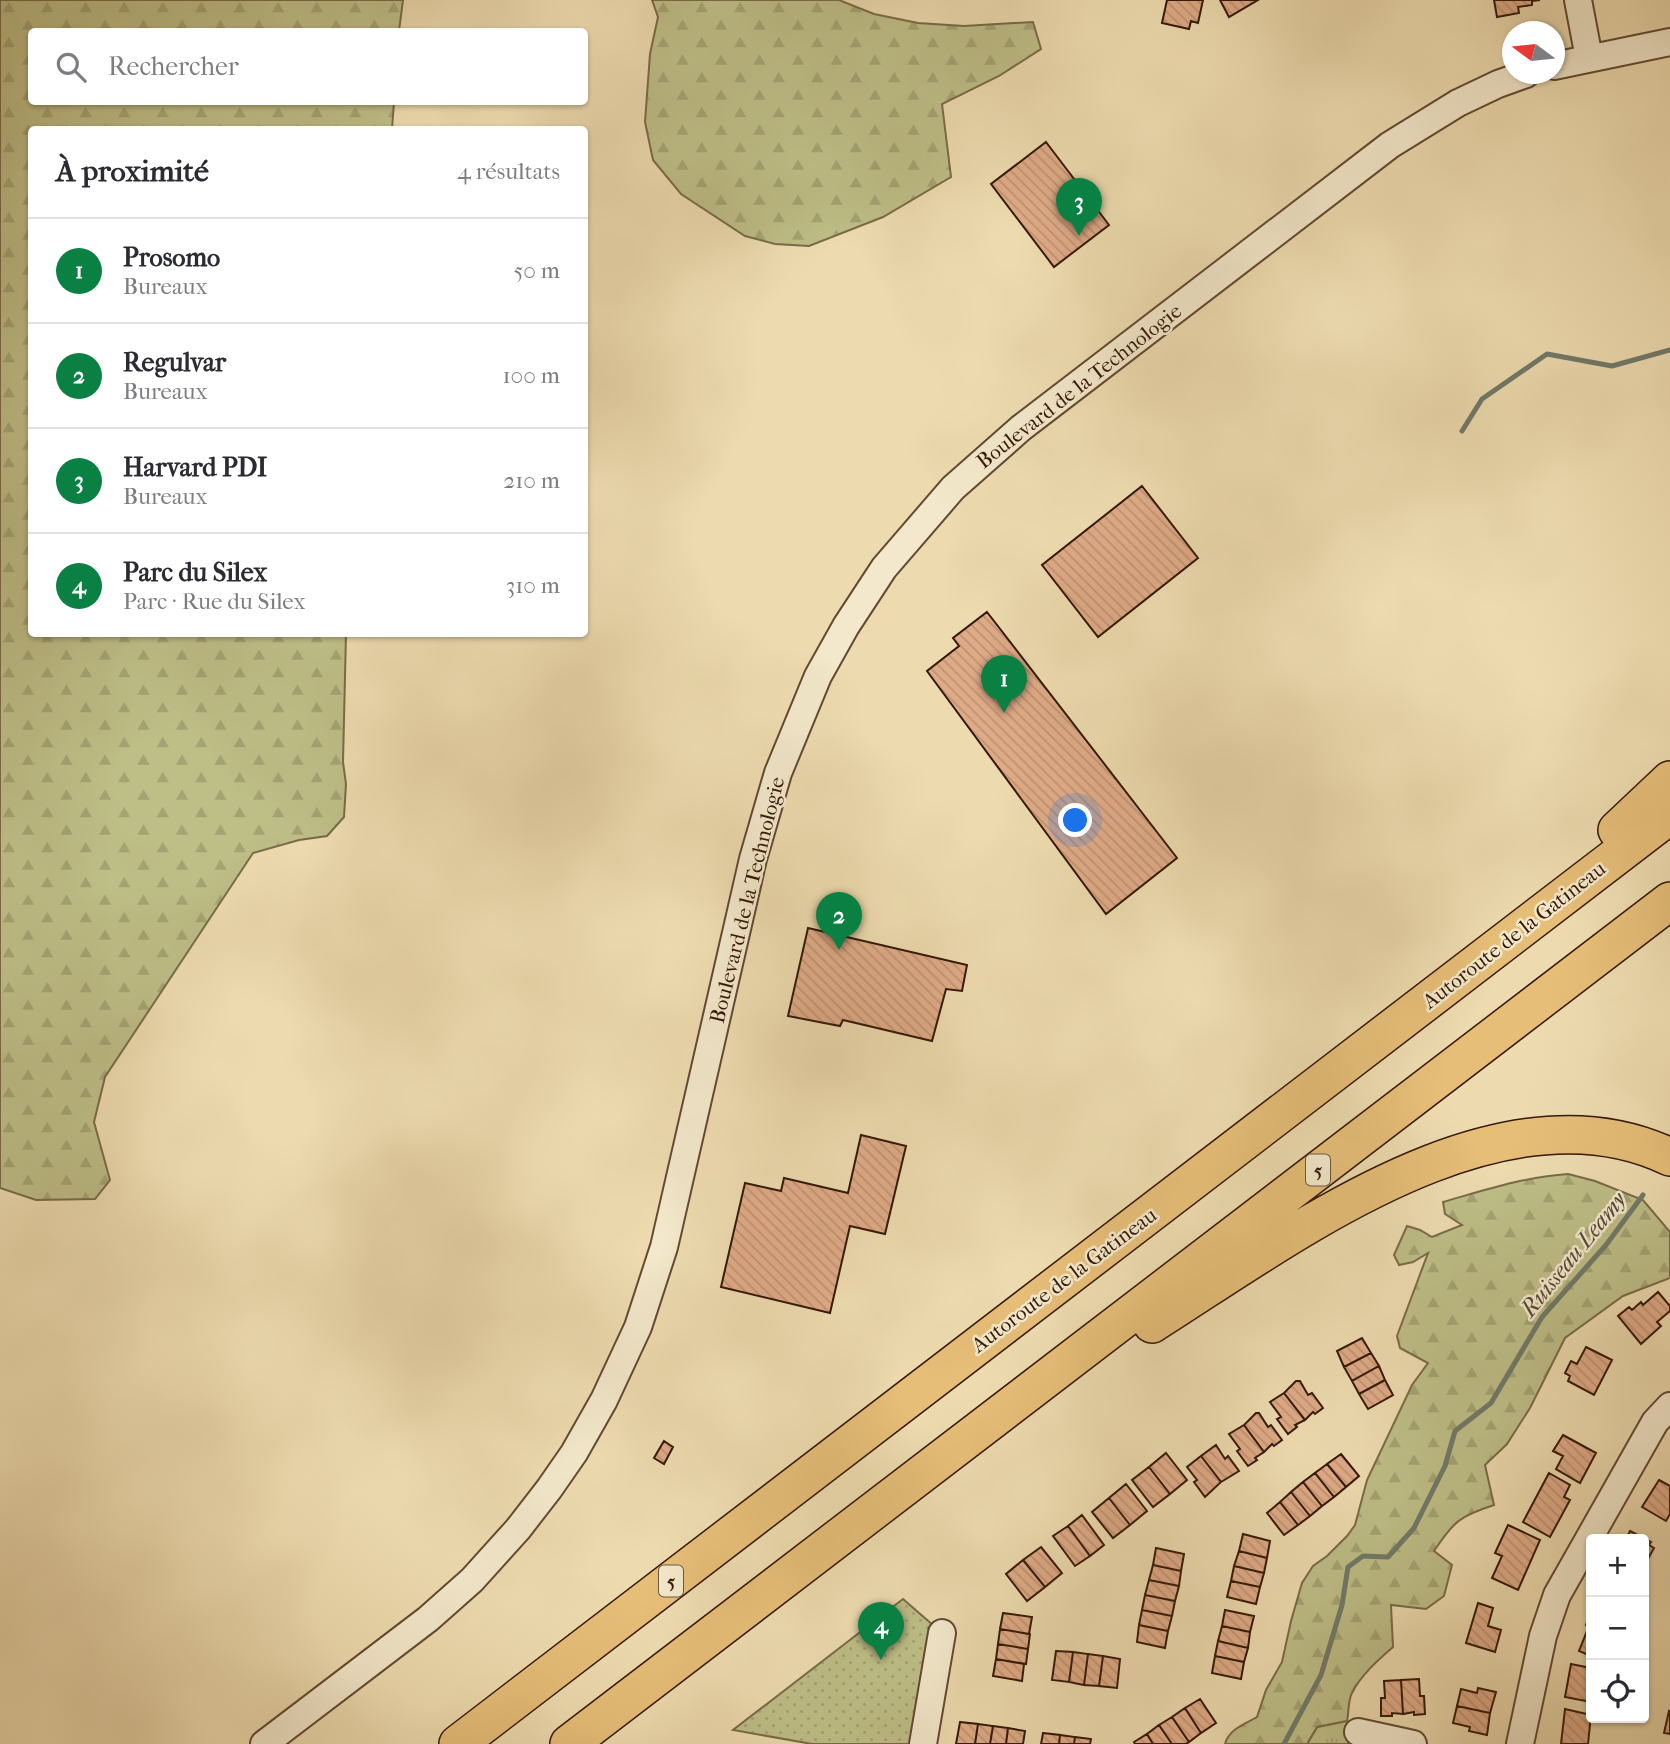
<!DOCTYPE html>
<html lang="fr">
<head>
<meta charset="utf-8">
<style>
	body { margin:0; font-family:"IM FELL French Canon",serif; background:#f7f7f7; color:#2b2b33 }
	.controls { position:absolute; right:21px; bottom:21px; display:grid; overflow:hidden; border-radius:7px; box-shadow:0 2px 5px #0004 }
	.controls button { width:63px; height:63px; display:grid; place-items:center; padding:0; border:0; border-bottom:2px solid #e1e1e2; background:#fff; color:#2b2b33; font:35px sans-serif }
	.compass { position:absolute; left:1502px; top:21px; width:63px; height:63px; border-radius:50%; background:#fff; box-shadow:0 2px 5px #0004; rotate:285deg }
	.you { position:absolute; left:1076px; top:821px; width:24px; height:24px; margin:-18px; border:5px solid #fff; border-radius:50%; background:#1a73e8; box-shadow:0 0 0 10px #1a73e833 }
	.badge { display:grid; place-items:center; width:46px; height:46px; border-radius:50%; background:#0b8043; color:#fff; font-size:23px; font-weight:700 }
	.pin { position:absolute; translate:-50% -58px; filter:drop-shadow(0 2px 4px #0008) }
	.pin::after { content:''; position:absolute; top:37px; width:24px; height:21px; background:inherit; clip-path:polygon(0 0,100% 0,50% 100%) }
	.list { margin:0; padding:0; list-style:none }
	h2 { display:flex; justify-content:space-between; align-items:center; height:91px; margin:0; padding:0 28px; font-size:30px }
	h2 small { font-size:23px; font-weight:400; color:#7c7c81 }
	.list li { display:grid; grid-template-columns:46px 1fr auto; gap:21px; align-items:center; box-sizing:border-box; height:105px; padding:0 28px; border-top:2px solid #e1e1e2 }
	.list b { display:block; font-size:26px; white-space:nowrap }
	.list p { margin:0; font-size:23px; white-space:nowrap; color:#7c7c81 }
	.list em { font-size:23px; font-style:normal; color:#7c7c81 }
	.icon { flex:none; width:38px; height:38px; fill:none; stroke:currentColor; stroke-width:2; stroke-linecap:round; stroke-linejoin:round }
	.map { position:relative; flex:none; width:1670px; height:1744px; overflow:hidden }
	.search { position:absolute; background:#fff; box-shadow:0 2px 5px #0004; left:28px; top:28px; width:560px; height:77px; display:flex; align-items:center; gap:18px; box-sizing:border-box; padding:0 24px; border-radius:7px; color:#7c7c81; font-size:26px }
	.panel { position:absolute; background:#fff; box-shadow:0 2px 5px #0004; left:28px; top:126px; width:560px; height:511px; border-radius:7px }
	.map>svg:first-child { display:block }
	.grass { fill:url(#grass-tufts); stroke:#796b47; stroke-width:2 }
	.forest { fill:url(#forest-firs); stroke:#796b47; stroke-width:2 }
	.park { fill:url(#park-dots); stroke:#796b47; stroke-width:2 }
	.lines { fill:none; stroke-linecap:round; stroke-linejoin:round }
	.stream { stroke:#717a69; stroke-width:5 }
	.building { fill:url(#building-back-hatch); stroke:#341807; stroke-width:2 }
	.minor-casing { stroke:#624931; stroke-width:30 }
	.highway-casing { stroke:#341807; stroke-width:40 }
	.minor { stroke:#f3e8cb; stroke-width:26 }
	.highway { stroke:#e6be78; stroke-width:37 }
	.labels { text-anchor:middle; stroke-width:5; stroke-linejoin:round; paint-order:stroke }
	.shield { fill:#f3e8cb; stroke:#6d5642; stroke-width:2 }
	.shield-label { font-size:19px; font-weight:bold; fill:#341807 }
	.street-label { font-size:21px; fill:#341807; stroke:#f3e8cb }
	.water-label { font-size:23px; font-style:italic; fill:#524938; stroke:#f3e8cb }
</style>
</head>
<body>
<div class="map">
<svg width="1670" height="1744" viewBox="0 0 1670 1744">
	<defs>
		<pattern id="grass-tufts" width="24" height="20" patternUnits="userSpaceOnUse" patternTransform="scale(1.75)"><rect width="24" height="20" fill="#bebe87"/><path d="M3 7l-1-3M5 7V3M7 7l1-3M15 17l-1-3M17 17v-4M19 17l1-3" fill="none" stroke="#a4a373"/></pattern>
		<pattern id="forest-firs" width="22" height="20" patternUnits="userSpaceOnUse" patternTransform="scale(1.75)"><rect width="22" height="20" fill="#bebe87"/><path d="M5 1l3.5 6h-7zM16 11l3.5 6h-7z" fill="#a4a373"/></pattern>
		<pattern id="park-dots" width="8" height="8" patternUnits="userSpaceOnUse" patternTransform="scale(1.75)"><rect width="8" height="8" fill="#bebe87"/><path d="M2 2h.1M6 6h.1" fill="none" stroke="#a4a373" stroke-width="1.8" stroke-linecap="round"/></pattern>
		<pattern id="building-back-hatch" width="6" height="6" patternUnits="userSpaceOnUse" patternTransform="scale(1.75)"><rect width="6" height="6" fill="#dfab87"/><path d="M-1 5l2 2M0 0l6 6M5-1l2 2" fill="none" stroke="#c09273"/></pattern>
	</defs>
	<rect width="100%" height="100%" fill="#eddbaf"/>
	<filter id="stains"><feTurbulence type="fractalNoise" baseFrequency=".00286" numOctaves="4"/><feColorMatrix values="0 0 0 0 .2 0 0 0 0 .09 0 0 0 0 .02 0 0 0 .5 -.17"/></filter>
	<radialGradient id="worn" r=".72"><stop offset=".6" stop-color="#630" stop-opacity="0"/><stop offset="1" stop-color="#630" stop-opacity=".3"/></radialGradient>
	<path class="grass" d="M1347,1721L1358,1732L1353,1744H1307L1317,1727Z"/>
	<path class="forest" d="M0,0H403L399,31L32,32V102H394L392,129L32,130V634H346L343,762L346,784L344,817L327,836L299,840L253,853L105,1077L94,1122L110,1180L95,1199L36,1200L0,1188Z
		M652,0H839L874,14L918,23L964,26L1033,22L1041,49L999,76L942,104L951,177L883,217L809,246L775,244L745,236L681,194L653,160L645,122L650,54L658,17Z
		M1568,1174L1595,1181L1643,1200L1670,1232V1278L1623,1296L1565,1338L1530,1408L1507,1444L1485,1465L1494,1505C1460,1516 1454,1521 1434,1551L1452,1565L1444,1596L1426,1609L1391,1605L1393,1647C1378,1660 1361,1675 1352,1693C1348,1700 1349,1712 1347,1721L1317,1727L1307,1744H1225C1229,1729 1245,1724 1257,1717L1266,1690L1282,1662L1291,1621L1302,1583L1313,1566L1327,1556L1347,1536L1355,1525L1367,1480L1412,1385L1428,1363L1400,1348L1397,1336L1428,1253L1413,1262L1399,1265L1394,1255L1407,1226L1420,1230L1432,1237L1462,1225L1445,1214L1443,1202C1485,1190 1524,1177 1568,1174Z"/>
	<path class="park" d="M903,1599L942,1633L923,1744H812L733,1730Z"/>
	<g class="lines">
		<path class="stream" d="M1462,431L1482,399L1547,354L1612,366L1670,350
			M1284,1744L1321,1675L1342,1605L1348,1567L1363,1556L1388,1557L1414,1528L1445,1466L1455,1431L1491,1403L1542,1317L1606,1245L1643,1195"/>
	</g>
	<path class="building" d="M1167,0H1203L1198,23L1191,21L1189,29L1162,23Z
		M1220,0H1258L1229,17Z
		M1494,0H1540L1532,1V5L1518,7L1519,13L1497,17Z
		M1046,142L1109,225L1054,267L991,184Z
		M1142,486L1198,558L1098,637L1042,565Z
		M987,612L1177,858L1106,914L927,671L959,646L953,638Z
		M808,928L967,965L962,991L946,989L932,1041L843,1020L840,1026L788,1016Z
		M861,1135L906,1146L885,1234L850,1226L830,1313L721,1287L745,1183L781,1191L784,1178L848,1193Z
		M1658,1292L1670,1306V1311L1657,1322L1661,1326L1641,1344L1618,1316L1629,1307L1632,1310L1641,1302L1643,1305Z
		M1362,1338L1371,1353L1344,1367L1337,1351Z
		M1586,1347L1612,1360L1594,1395L1568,1381L1570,1376L1565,1373L1571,1361L1577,1364Z
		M1371,1353L1379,1366L1352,1381L1344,1367Z
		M1379,1366L1385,1380L1359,1394L1352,1381Z
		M1385,1380L1393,1395L1368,1409L1359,1394Z
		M1296,1381H1300L1308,1395L1312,1393L1323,1408L1315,1414L1313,1412L1305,1420L1284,1393Z
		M1284,1393L1305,1420L1295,1425L1297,1427L1288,1434L1277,1419L1281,1417L1270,1402Z
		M1256,1413H1259L1268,1427L1271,1425L1282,1440L1274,1446L1272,1444L1264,1452L1244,1425Z
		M1244,1425L1264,1452L1255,1458L1257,1460L1248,1466L1237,1451L1240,1449L1229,1434Z
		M1563,1435L1596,1453L1580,1483L1556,1469L1563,1456L1553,1451Z
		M664,1441L673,1447L664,1464L654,1458Z
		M1216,1445L1225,1459L1228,1456L1239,1471L1221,1482L1201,1456Z
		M1166,1453L1187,1480L1170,1494L1149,1467Z
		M1341,1454L1359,1476L1346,1487L1327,1464Z
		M1201,1456L1221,1482L1205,1497L1194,1482L1197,1480L1187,1467Z
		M1327,1464L1346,1487L1334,1497L1315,1473Z
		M1149,1467L1170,1494L1153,1507L1132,1480Z
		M1315,1473L1334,1497L1322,1506L1303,1482Z
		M1549,1473L1570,1485L1564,1497L1570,1500L1550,1537L1523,1522Z
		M1659,1480L1670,1486V1514L1666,1521L1642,1507Z
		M1303,1482L1322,1506L1310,1516L1291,1492Z
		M1126,1484L1147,1511L1130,1525L1109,1498Z
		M1291,1492L1310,1516L1298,1525L1280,1502Z
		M1109,1498L1130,1525L1113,1538L1092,1512Z
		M1280,1502L1298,1525L1284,1535L1267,1513Z
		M1082,1515L1104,1545L1090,1556L1068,1526Z
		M1508,1525L1540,1540L1518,1590L1492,1578L1502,1556L1495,1553Z
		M1068,1526L1090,1556L1075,1566L1053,1536Z
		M1630,1531L1651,1542L1649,1545L1654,1548L1644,1566V1539H1626Z
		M1243,1534L1270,1541L1267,1558L1239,1551Z
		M1041,1547L1062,1573L1045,1587L1023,1560Z
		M1156,1548L1184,1554L1181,1571L1153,1565Z
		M1239,1551L1267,1558L1264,1573L1234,1566Z
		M1023,1560L1045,1587L1027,1601L1006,1574Z
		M1153,1565L1181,1571L1179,1586L1149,1580Z
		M1234,1566L1264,1573L1260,1587L1231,1581Z
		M1149,1580L1179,1586L1175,1601L1145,1595Z
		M1231,1581L1260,1587L1256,1604L1227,1597Z
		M1145,1595L1175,1601L1172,1616L1142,1610Z
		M1478,1603L1493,1608L1488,1626L1501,1630L1495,1652L1466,1643Z
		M1142,1610L1172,1616L1168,1631L1139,1625Z
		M1225,1610L1254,1616L1250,1632L1222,1626Z
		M1003,1613L1032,1617L1029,1634L1000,1629Z
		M1591,1613V1656L1579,1651L1589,1626L1586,1625Z
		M1139,1625L1168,1631L1165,1648L1137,1642Z
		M1222,1626L1250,1632L1248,1648L1218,1641Z
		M1000,1629L1030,1634L1028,1649L998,1644Z
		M1218,1641L1248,1648L1244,1662L1215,1656Z
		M998,1644L1028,1649L1026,1664L996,1659Z
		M1056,1651L1073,1652L1069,1682L1052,1680Z
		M1073,1652L1088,1654L1084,1685L1069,1682Z
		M1088,1654L1103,1656L1099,1686L1084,1685Z
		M1103,1656L1120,1659L1117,1688L1099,1686Z
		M1215,1656L1244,1662L1241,1679L1212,1673Z
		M996,1659L1024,1664L1022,1681L993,1676Z
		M1571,1664L1591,1668V1702L1565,1697Z
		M1419,1679L1420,1696H1424L1425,1714L1414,1715V1712L1403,1714L1401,1680Z
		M1401,1680L1403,1714L1392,1713V1716H1381V1698H1385L1384,1681Z
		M1478,1688L1496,1692L1490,1713L1457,1706L1461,1689L1477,1693Z
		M1200,1699L1216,1723L1201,1733L1185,1708Z
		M1457,1706L1490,1713L1487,1735L1469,1731L1470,1727L1453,1723Z
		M1185,1708L1201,1733L1189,1742L1172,1717Z
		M1565,1709L1591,1715L1588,1744H1561Z
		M1669,1711L1670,1712V1734L1664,1733Z
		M1172,1717L1189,1742L1186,1744H1172L1159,1725Z
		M960,1722L978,1724L975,1744H956Z
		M978,1724L993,1726L990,1744H975Z
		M1159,1725L1172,1744H1153L1147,1734Z
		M993,1726L1008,1728L1006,1744H990Z
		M1008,1728L1025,1731L1023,1744H1006Z
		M1043,1733L1060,1735L1059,1744H1041Z
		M1147,1734L1153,1744H1135L1134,1742Z
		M1060,1735L1075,1737L1074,1744H1059Z
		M1075,1737L1091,1739L1090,1744H1074Z"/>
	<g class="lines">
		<g class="minor-casing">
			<path id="minor" d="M1578,0L1589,58
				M1554,66L1670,42
				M1358,1732L1413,1744
				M264,1744L428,1619L472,1580L518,1529L549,1489L574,1453L604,1400L638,1327L664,1247L753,859L778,773L818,676L846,626L884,568L953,488L1021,428L1390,145L1458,103L1498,84L1526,74
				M923,1744L942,1633
				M1520,1744L1543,1636L1557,1595L1655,1422L1670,1406"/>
		</g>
		<g class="highway-casing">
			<path id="highway" d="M1617,830L1670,780
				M1152,1324C1290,1237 1500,1075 1670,1157
				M458,1744L1670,815
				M569,1744L1670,901"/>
		</g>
		<use href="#minor" class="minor"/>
		<use href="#highway" class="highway"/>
	</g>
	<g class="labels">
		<g class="shield">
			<rect x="1306" y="1154.5" width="24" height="31" rx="5"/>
			<rect x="659" y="1565.5" width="24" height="31" rx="5"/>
		</g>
		<g class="shield-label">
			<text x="1318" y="1177">5</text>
			<text x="671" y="1588">5</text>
		</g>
		<g class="street-label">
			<text transform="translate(1079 386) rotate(-38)" y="7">Boulevard de la Technologie</text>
			<text transform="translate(747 900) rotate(-76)" y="7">Boulevard de la Technologie</text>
			<text transform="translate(1514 935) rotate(-38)" y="7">Autoroute de la Gatineau</text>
			<text transform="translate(1064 1280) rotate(-37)" y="7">Autoroute de la Gatineau</text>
		</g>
		<g class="water-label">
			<text transform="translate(1573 1254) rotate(-51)" y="8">Ruisseau Leamy</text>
		</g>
	</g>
	<rect width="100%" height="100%" filter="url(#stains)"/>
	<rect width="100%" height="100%" fill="url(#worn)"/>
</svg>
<div class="controls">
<button>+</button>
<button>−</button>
<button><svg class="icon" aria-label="locate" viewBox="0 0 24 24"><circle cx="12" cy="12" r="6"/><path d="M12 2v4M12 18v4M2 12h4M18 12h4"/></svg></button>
</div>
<svg class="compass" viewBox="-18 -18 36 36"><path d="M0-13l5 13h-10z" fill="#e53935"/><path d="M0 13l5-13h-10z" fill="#7c7c81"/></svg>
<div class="you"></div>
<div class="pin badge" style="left:1004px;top:713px">1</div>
<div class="pin badge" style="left:839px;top:950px">2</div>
<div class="pin badge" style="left:1079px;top:236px">3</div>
<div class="pin badge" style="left:881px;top:1660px">4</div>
<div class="search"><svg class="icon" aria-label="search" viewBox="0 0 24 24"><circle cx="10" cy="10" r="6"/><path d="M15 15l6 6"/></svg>Rechercher</div>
<section class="panel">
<h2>À proximité<small>4 résultats</small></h2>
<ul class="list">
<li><span class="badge">1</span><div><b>Prosomo</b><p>Bureaux</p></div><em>50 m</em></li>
<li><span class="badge">2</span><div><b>Regulvar</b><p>Bureaux</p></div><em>100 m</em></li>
<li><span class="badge">3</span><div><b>Harvard PDI</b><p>Bureaux</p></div><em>210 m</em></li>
<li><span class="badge">4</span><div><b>Parc du Silex</b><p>Parc · Rue du Silex</p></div><em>310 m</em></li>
</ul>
</section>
</div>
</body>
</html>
